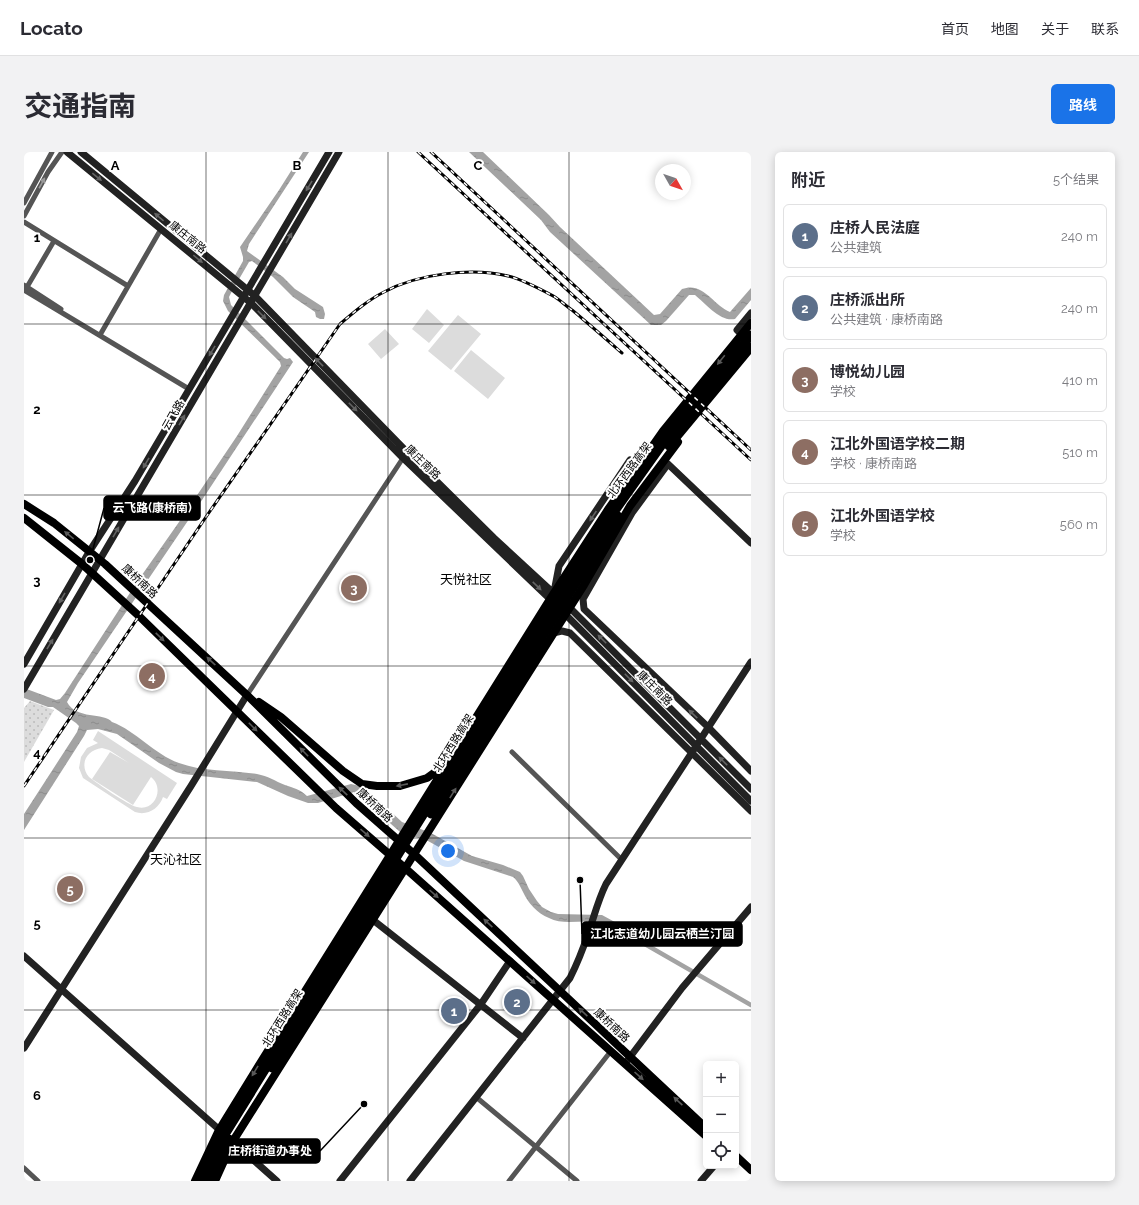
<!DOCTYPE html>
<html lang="zh">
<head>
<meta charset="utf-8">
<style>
	body { margin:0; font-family:Raleway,"Noto Sans SC",sans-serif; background:#f2f2f3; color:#2b2b33 }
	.controls { position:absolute; right:12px; bottom:12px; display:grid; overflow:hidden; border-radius:6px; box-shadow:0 2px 10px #0003 }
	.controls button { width:36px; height:36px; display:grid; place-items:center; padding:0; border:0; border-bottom:1px solid #e1e1e2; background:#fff; color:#2b2b33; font:20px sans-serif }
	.compass { position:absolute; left:631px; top:12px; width:36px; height:36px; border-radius:50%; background:#fff; box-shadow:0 2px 10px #0003; rotate:130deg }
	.you { position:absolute; left:424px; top:699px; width:14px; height:14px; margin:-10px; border:3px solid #fff; border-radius:50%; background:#1a73e8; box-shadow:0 0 0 6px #1a73e833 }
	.badge { display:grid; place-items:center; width:26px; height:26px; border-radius:50%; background:#1a73e8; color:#fff; font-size:13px; font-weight:700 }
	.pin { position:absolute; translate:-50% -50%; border:2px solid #fff; box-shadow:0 1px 4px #0006 }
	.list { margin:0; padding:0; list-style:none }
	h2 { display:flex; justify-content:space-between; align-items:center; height:52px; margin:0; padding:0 16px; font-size:17px }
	h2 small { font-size:13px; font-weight:400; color:#7c7c81 }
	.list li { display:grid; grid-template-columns:26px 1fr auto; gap:12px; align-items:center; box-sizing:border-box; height:64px; margin:0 8px 8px; padding:0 8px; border:1px solid #e1e1e2; border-radius:6px }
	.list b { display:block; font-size:15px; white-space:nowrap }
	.list p { margin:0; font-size:13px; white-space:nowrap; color:#7c7c81 }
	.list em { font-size:13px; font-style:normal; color:#7c7c81 }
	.icon { flex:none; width:22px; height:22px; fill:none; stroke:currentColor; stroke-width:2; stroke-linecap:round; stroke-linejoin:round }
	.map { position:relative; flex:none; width:727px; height:1029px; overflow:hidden; border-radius:6px }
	header { display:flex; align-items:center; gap:24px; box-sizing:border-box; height:56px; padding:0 20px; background:#fff; border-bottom:1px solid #e1e1e2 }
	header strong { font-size:19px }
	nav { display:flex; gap:22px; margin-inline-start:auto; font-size:14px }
	.intro { display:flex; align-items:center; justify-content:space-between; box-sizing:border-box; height:96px; padding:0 24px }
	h1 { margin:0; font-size:28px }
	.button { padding:10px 18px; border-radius:6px; background:#1a73e8; color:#fff; font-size:14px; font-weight:700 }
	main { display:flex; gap:24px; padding:0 24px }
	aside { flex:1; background:#fff; border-radius:6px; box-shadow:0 2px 10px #0003 }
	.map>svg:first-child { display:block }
	.grass { fill:#dcdcdc; fill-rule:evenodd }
	.park { fill:url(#park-dots) }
	.water { fill:url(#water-ripples) }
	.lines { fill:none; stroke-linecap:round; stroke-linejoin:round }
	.canal { stroke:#a3a3a3; stroke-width:4.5 }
	.street { stroke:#555; stroke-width:5 }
	.secondary { stroke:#222; stroke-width:7 }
	.primary { stroke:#000; stroke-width:8 }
	.highway { stroke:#000; stroke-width:9 }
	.rail-casing { stroke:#000; stroke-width:3 }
	.rail { stroke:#fff; stroke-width:1.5; stroke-dasharray:4.5; stroke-linecap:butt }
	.oneway { fill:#646464 }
	.oneway2 { fill:#999 }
	.oneway3 { fill:#595959 }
	.grid { fill:none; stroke:#000; stroke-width:1; stroke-opacity:0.55 }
	.labels { text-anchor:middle; stroke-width:4; stroke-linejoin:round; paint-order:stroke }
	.street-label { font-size:11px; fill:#000; stroke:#fff }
	.quarter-label { font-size:13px; fill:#000; stroke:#fff }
	.grid-label { font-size:13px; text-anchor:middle; font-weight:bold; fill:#000; stroke:#fff; stroke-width:4; stroke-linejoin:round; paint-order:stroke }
	.leader { fill:none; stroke:#000; stroke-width:1.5 }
	.callout-dot { fill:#000; stroke:#fff; stroke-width:1.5 }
	.callout { fill:#000; stroke:#000; stroke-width:1.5 }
	.callout-label { font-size:12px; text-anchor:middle; font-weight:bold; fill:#fff }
</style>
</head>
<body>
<header>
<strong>Locato</strong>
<nav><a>首页</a><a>地图</a><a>关于</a><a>联系</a></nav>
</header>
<div class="intro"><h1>交通指南</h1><a class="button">路线</a></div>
<main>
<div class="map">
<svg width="727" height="1029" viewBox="0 0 727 1029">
	<defs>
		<pattern id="park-dots" width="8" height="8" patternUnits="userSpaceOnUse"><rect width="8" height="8" fill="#dcdcdc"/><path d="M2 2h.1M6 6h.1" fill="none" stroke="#bbb" stroke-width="1.8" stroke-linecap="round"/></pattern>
		<pattern id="water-ripples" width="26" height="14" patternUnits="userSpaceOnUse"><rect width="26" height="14" fill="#a3a3a3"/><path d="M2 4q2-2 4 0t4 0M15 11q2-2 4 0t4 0" fill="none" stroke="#8b8b8b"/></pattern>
	</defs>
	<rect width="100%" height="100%" fill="#fff"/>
	<path class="grass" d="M403,157L420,173L405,191L388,177Z
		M434,163L457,182L427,218L404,199Z
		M361,177L375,192L357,207L344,192Z
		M447,198L481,226L464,247L430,219Z
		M74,579L153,631L143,647L139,645C135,657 123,664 111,660L59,626L55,616L57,605L63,596L74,591L69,588ZM78,596L85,598L105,611L86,600L68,627L109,653L127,625C141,636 131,660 113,655C104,653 74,632 65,625C55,613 62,598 78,596Z"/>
	<path class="park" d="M6,549L30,558L0,610V556Z"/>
	<path class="water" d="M279,0H285L225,92L223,99L259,125L271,137L299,155L301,162L300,167H296L292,165L291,160L269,145L249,125L228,109L225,110L207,141L205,145L207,153L260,206L263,207L266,206L269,210L178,348L54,531L43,550C52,568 80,560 88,570C112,579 130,602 155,611C179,620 207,618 233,622C244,624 251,629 261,633C269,636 276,637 283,644L327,632L340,635L378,670L407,681L448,704L479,713L496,720L499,724L505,737L513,749L518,755L527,760L534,762L578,763L600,775L596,781C589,777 580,771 571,770C556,768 538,773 525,766C513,761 504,751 499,740C496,734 494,729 489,725L440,709L404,689L376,680L339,647L330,640L294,651H284L264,644L233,630L159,622L152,620L135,611L93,582L74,577L63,578L60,584L0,678V662L53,580L55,574L52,571L29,555H24L0,546V536L32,548L36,547L41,541L113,430L155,370L213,284L257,214L256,210L204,159L199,149L200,143L219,109V105L216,95L255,38Z
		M445,0H459L525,63L536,75L630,163L636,162L658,137C679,129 689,153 706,160L727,136V148L711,167C696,170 682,152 671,143H665L642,169L637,173H627L526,80L517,68Z"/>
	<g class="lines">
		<path class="canal" d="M593,776L727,853"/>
		<path class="street" d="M0,51L28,0
			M0,64L24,20L38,0
			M0,70L104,134
			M0,133L37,157
			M3,135L30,89
			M0,138L165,237
			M76,183L137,77
			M223,543L381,303
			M488,600L598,708
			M452,945L553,1029
			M0,1016L14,1029
			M485,1029L587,899"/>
		<path class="secondary" d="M43,0L227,151L379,306L529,450
			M57,0L231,144L383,300L470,386L534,445
			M721,186L713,178L727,161
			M727,391L644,312L608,361L559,447L560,457L684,575L727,619
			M530,440L535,414L606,308
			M542,452L727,637
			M538,459L727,649
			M529,481L538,479L546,481L727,659
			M0,512L65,400L111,329L305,0
			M0,537L315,0
			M349,768L499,886
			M0,804L253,1029
			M0,896L167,634L223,543
			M603,909L658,836L727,755
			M316,1029L457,852L486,809
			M386,1029L546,826C553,812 559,797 564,782C570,765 574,748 582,732L727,510
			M677,1029L690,1014"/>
		<path class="primary" d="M0,352L30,371L81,412L225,545L332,651L390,702L682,976
			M0,366L58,412L115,464L312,656L381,716L682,984
			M235,550L257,565L319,619L338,632L353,634H376L403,626L421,613
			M712,1004L727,1018
			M171,1029L195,978L235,913L526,447L585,356L639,279L727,171
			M191,1029L209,989L560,433L606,354L654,290"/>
		<path class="highway" d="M645,294L727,195
			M407,662L594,364
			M248,916L290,852L372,717
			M178,1029L197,989L339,759L578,377L645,283L727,183
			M185,1029L205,987"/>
		<g class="rail-casing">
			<path id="rail" d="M394,0L727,308
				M407,0L727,298
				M0,634L184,362L316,172C330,160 344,148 360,140C393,122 447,115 484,124C500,128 516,137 531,145C537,149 542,154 548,158C565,172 582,187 598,201"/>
		</g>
		<use href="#rail" class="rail"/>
	</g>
	<defs><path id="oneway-solid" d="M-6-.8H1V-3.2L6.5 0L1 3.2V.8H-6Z"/></defs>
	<g class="oneway">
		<use href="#oneway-solid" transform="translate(73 25) rotate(39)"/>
		<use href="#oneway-solid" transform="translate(285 34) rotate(121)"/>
		<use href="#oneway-solid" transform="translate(135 65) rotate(-140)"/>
		<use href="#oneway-solid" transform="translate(265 86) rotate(-60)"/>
		<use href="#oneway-solid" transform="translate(174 107) rotate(39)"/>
		<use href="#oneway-solid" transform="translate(238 163) rotate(45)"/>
		<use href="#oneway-solid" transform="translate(188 199) rotate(121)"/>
		<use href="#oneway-solid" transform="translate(295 210) rotate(-134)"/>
		<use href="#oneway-solid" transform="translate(329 255) rotate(45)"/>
		<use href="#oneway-solid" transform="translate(158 268) rotate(-60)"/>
		<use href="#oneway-solid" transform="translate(122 311) rotate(120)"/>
		<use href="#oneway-solid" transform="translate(569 364) rotate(124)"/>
		<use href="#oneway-solid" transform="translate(92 380) rotate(-60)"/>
		<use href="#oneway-solid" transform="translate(513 434) rotate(44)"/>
		<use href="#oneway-solid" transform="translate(38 446) rotate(120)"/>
		<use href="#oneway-solid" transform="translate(578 487) rotate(-135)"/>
		<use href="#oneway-solid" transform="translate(26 492) rotate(-59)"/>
		<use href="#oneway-solid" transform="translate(605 526) rotate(45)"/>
		<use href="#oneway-solid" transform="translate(669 562) rotate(-136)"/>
		<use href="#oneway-solid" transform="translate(699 609) rotate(-135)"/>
	</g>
	<use class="oneway2" href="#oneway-solid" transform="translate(18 31) rotate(-61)"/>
	<g class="oneway3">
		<use href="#oneway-solid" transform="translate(697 208) rotate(129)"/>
		<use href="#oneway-solid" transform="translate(45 383) rotate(-141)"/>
		<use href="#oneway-solid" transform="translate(136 485) rotate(44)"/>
		<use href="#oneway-solid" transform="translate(187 509) rotate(-137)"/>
		<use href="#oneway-solid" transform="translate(229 575) rotate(45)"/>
		<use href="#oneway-solid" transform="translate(280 600) rotate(-134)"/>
		<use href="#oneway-solid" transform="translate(378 633) rotate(169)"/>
		<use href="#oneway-solid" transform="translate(319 639) rotate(-136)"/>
		<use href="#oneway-solid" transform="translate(429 641) rotate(-58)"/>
		<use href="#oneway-solid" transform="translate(341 681) rotate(41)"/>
		<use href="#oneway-solid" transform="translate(410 742) rotate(42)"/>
		<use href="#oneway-solid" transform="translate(464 771) rotate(-137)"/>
		<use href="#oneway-solid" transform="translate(507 828) rotate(42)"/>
		<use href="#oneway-solid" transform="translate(559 860) rotate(-137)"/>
		<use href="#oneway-solid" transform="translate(231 919) rotate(121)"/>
		<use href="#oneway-solid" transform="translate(615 924) rotate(42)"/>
		<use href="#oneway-solid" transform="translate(654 949) rotate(-137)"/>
	</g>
	<path class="grid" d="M182,0V1029M364,0V1029M545,0V1029M0,172H727M0,343H727M0,514H727M0,686H727M0,858H727"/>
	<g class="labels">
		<g class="street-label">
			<text transform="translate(164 85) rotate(39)" y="4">康庄南路</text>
			<text transform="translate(149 263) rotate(-60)" y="4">云飞路</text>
			<text transform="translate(399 310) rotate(44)" y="4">康庄南路</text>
			<text transform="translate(605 318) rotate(-54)" y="4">北环西路高架</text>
			<text transform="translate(116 429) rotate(43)" y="4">康桥南路</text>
			<text transform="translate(631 536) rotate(45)" y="4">康庄南路</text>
			<text transform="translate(429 591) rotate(-58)" y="4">北环西路高架</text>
			<text transform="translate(351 653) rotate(43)" y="4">康桥南路</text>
			<text transform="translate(258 866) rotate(-58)" y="4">北环西路高架</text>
			<text transform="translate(588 873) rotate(43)" y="4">康桥南路</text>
		</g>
		<g class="quarter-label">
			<text x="442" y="432">天悦社区</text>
			<text x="152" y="712">天沁社区</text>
		</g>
	</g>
	<g class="grid-label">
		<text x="91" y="18">A</text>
		<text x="273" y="18">B</text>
		<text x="454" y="18">C</text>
		<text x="13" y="90">1</text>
		<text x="13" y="262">2</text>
		<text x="13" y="433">3</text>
		<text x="13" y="605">4</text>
		<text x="13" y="776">5</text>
		<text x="13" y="948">6</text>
	</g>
	<path class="leader" d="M66 408L80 356M556 728L558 782M340 952L296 999"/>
	<g class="callout-dot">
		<circle cx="66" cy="408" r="4"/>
		<circle cx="556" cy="728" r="4"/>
		<circle cx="340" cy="952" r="4"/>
	</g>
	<g class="callout">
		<rect x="80" y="344" width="96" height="24" rx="4"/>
		<rect x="558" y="770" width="160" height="24" rx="4"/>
		<rect x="196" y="987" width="100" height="24" rx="4"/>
	</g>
	<g class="callout-label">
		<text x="128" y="360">云飞路(康桥南)</text>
		<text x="638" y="786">江北志道幼儿园云栖兰汀园</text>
		<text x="246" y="1003">庄桥街道办事处</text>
	</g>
</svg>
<div class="controls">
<button>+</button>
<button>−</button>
<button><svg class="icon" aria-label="locate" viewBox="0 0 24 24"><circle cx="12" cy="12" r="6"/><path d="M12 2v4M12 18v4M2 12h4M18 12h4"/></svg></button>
</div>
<svg class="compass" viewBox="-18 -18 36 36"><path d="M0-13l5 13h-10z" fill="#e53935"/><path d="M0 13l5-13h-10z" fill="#7c7c81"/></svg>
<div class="you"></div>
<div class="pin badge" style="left:430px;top:859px;background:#5c6f8a">1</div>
<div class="pin badge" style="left:493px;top:850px;background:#5c6f8a">2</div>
<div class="pin badge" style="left:330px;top:436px;background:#8d6e63">3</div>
<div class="pin badge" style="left:128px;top:524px;background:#8d6e63">4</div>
<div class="pin badge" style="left:46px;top:737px;background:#8d6e63">5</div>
</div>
<aside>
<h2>附近<small>5个结果</small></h2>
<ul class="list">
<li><span class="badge" style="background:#5c6f8a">1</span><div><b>庄桥人民法庭</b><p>公共建筑</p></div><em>240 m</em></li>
<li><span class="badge" style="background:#5c6f8a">2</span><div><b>庄桥派出所</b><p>公共建筑 · 康桥南路</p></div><em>240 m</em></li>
<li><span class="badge" style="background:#8d6e63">3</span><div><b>博悦幼儿园</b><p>学校</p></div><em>410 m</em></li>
<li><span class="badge" style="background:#8d6e63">4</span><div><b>江北外国语学校二期</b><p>学校 · 康桥南路</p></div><em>510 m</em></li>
<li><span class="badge" style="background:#8d6e63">5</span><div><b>江北外国语学校</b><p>学校</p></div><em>560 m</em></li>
</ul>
</aside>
</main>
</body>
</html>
